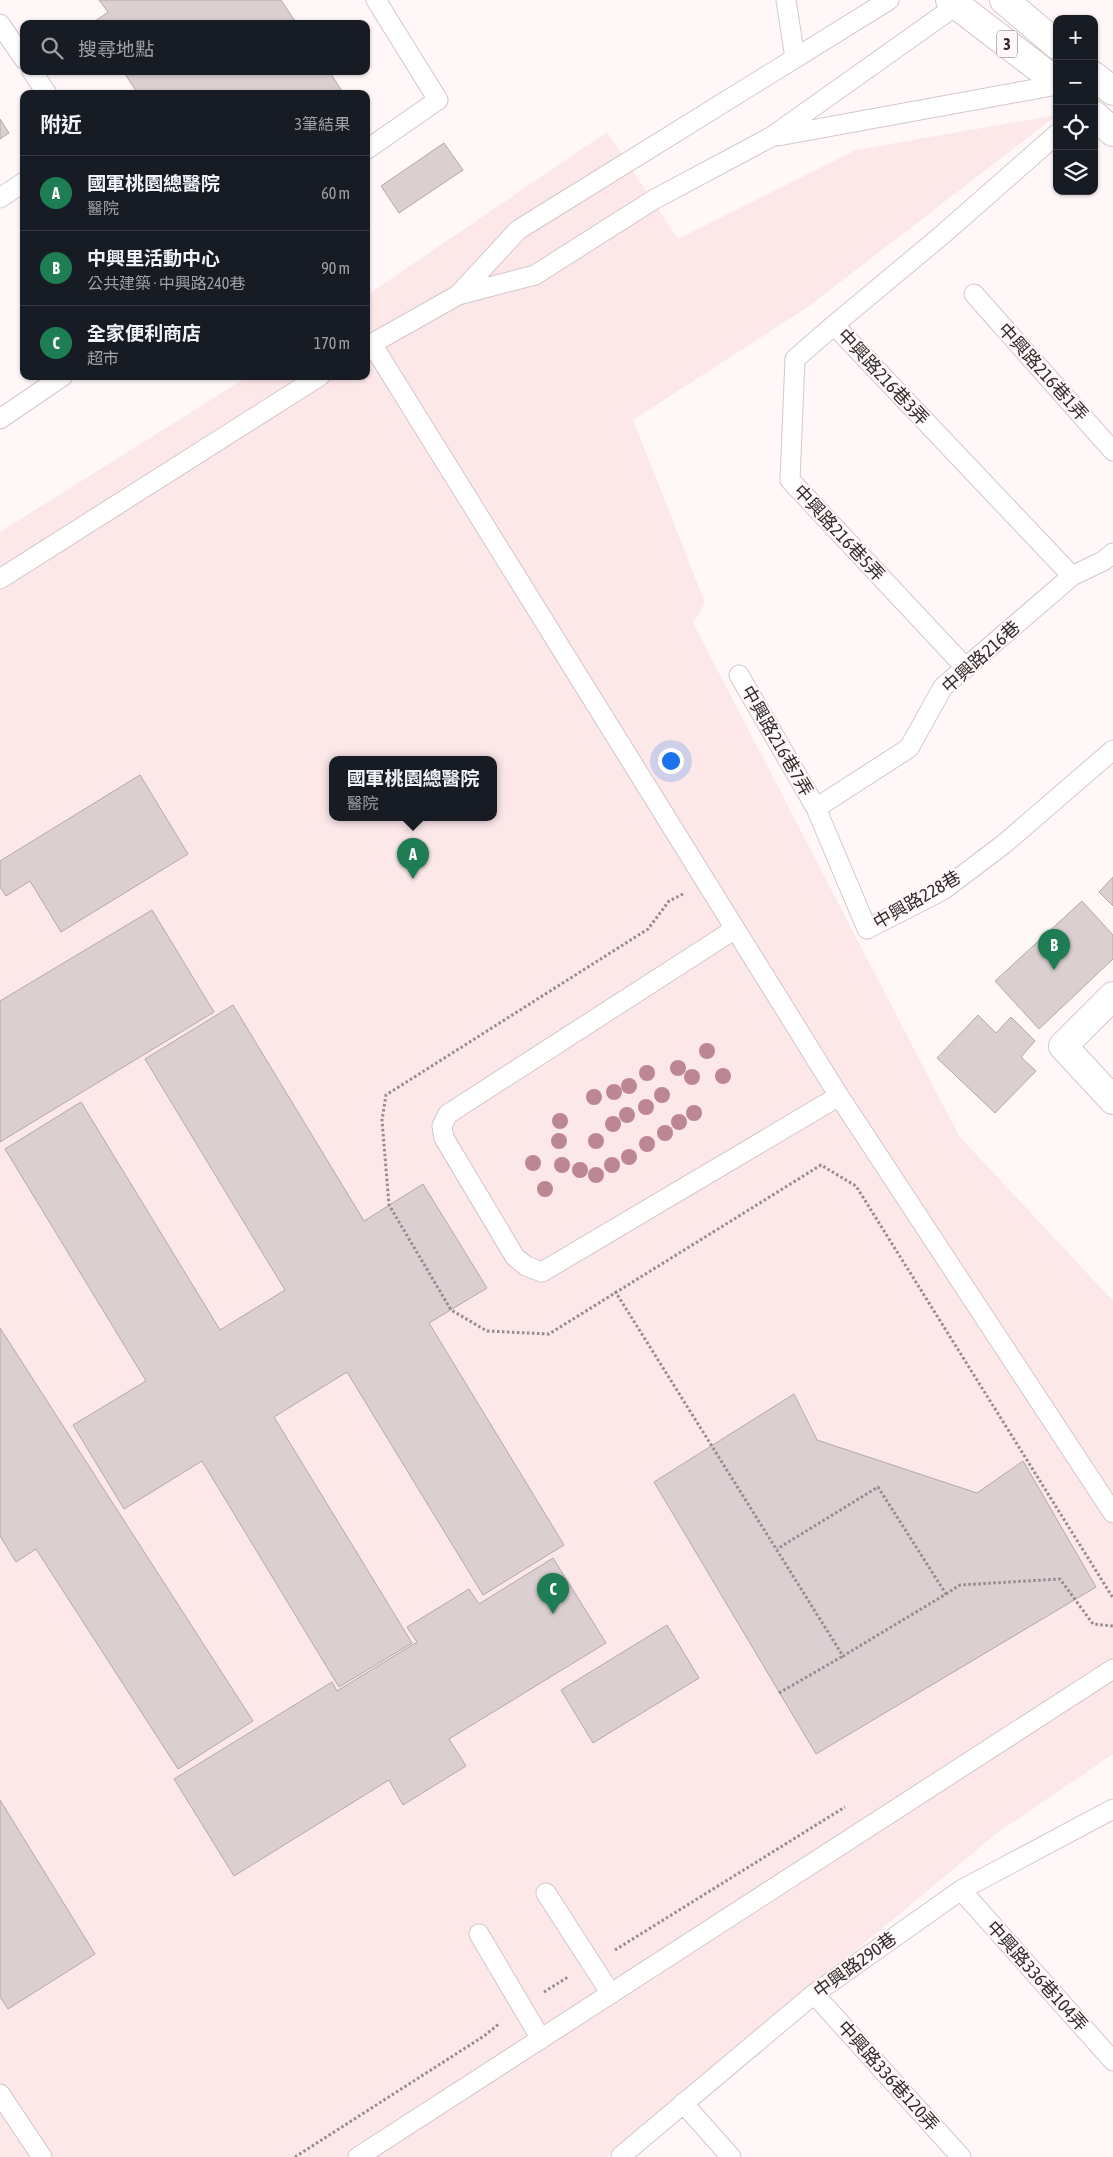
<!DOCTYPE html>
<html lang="zh-TW">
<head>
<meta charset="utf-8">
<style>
	body { margin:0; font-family:"Asap Condensed","Noto Sans TC",sans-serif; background:#242831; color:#f1f3f6 }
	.controls { position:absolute; right:15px; top:15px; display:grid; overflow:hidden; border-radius:10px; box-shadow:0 1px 4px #0004 }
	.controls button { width:45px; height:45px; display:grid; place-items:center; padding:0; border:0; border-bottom:1px solid #363941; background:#171b24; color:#f1f3f6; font:25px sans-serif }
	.you { position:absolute; left:670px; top:760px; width:18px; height:18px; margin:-12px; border:4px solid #fff; border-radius:50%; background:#1a73e8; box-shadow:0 0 0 8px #1a73e833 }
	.badge { display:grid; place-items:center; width:32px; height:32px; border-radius:50%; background:#1e7d53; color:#fff; font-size:16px; font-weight:700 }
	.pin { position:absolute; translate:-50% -41px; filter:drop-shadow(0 1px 2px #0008) }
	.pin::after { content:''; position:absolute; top:26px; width:18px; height:15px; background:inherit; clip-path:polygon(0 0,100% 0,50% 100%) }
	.popup { position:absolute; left:329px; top:756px; width:168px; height:65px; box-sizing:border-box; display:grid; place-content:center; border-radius:10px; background:#171b24; filter:drop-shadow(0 1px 4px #0005); font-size:16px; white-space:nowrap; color:#9ea1a6 }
	.popup b { font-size:19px; color:#f1f3f6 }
	.popup::after { content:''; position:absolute; left:50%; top:100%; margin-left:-10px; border:10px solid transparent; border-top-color:#171b24 }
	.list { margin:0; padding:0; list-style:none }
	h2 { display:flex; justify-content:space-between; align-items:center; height:65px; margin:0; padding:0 20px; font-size:21px }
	h2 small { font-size:16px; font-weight:400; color:#9ea1a6 }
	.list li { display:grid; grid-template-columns:32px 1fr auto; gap:15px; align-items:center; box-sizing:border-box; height:75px; padding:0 20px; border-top:1px solid #363941 }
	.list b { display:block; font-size:19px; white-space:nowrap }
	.list p { margin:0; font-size:16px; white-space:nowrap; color:#9ea1a6 }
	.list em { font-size:16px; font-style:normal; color:#9ea1a6 }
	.icon { flex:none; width:28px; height:28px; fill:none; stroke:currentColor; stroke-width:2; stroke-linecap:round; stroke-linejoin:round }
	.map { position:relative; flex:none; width:1113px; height:2157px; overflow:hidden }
	.search { position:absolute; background:#171b24; box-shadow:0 1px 4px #0004; left:20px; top:20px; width:350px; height:55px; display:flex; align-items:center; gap:12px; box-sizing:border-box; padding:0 18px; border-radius:10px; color:#9ea1a6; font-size:19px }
	.panel { position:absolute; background:#171b24; box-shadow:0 1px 4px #0004; left:20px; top:90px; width:350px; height:290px; border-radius:10px }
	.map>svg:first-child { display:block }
	.built { fill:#fce7e9; fill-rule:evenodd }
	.building { fill:#dccfd1; stroke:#b4a8aa }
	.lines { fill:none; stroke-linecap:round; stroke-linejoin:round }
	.service-casing { stroke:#d3c7c9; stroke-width:21 }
	.minor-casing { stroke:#d3c7c9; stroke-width:30 }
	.primary-casing { stroke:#d3c7c9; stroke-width:30 }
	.path { stroke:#948d8e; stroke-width:3; stroke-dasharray:2.5 2.5; stroke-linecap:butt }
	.service { stroke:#fff; stroke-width:19 }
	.minor { stroke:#fff; stroke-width:28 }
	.primary { stroke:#fff; stroke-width:28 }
	.tree { fill:#bc8693 }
	.labels { text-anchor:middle; stroke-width:4; stroke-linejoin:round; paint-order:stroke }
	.shield { fill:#fff7f8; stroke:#6e6868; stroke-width:1 }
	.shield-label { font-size:16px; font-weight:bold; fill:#302b2b }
	.street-label { font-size:18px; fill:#302b2b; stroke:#fff7f8 }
</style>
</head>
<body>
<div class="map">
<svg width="1113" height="2157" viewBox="0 0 1113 2157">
	<rect width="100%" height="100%" fill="#fff7f8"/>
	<path class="built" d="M1057,115L809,306L633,420L705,603L693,623L959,1136L1113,1301V1754L997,1833L607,2157H0V532L249,376H366V296L607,132L678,239L856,150ZM333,760H493V818H333Z"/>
	<path class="building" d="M99,0H281L297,24H91L108,12Z
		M123,71H329L344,94H138Z
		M0,119L9,133L0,139Z
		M444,143L463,170L399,213L381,186Z
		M140,775L188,854L61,932L30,881L6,896L0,887V861Z
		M1113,877V906L1099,892Z
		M1082,901L1113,935V959L1039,1029L995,981Z
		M152,910L214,1012L0,1142V1001Z
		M233,1005L364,1221L423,1184L487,1288L429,1323L564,1545L483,1595L347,1372L274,1417L412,1643L339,1687L202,1461L124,1509L73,1425L146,1381L5,1149L81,1102L220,1330L285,1290L145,1059Z
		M978,1015L996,1033L1011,1017L1035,1041L1021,1057L1036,1071L995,1113L937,1058Z
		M0,1328L253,1721L178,1769L36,1549L16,1562L0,1536Z
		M794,1394L817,1440L977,1493L1023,1461L1096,1587L816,1754L654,1482Z
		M553,1558L606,1643L449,1739L466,1766L403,1805L389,1780L234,1876L174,1779L332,1682L337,1691L417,1642L407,1627L469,1589L479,1604Z
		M667,1625L699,1678L593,1743L561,1690Z
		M0,1800L95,1954L8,2009L0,1997Z"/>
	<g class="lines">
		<g class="service-casing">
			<path id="service" d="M786,0L795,58
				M0,24L24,59
				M32,71L47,94
				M1057,134L942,235L834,325L1072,576
				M778,136L1057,85
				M366,150L438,100L376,0
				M0,198L24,182
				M974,294L1113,451
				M458,295L518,230L889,0
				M834,325L795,359L790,480L966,668
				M372,344L839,1096L1113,1513
				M366,347L458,295L535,275L653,200L771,137L957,5V0
				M0,419L63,376
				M0,579L320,376
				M739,675L816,808L867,929L943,890L1004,844L1113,750
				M816,808L909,748L943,687L1072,576L1103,561L1113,553
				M735,929L448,1114L442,1126L444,1138L515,1257L526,1266L542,1272L839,1096
				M961,1890L1113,2061
				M546,1893L611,1994
				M479,1934L541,2039
				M814,1994L961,2157
				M0,2094L42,2157
				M683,2103L731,2157
				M621,2156L814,1994L961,1890L1113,1809
				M358,2157L1113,1669"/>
		</g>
		<g class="minor-casing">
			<path id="minor" d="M1113,996L1063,1046L1113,1100"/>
		</g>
		<g class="primary-casing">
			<path id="primary" d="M950,0L1057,82
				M1004,0L1057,45
				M1094,76L1113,91
				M1094,115L1113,132"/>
		</g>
		<path class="path" d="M683,894L669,901L648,929L386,1095L382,1120L389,1205L451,1310L487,1331L549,1334L821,1165L856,1186L1113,1598
			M615,1291L843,1656L946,1594L878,1487L777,1549
			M946,1594L960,1585L1060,1579L1093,1624L1113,1626
			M779,1693L843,1656
			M615,1950L845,1807
			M544,1992L568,1977
			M295,2157L484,2036L500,2023"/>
		<use href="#service" class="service"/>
		<use href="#minor" class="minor"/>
		<use href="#primary" class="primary"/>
	</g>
	<g class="tree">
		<circle cx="707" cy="1051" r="8"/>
		<circle cx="678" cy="1068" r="8"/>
		<circle cx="647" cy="1073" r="8"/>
		<circle cx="723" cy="1076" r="8"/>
		<circle cx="692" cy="1077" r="8"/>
		<circle cx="629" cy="1086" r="8"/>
		<circle cx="614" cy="1092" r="8"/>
		<circle cx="662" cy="1095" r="8"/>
		<circle cx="594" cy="1097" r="8"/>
		<circle cx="646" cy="1107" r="8"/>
		<circle cx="694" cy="1113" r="8"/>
		<circle cx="627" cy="1115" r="8"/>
		<circle cx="560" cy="1121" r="8"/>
		<circle cx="679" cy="1122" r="8"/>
		<circle cx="613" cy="1124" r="8"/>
		<circle cx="665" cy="1133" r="8"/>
		<circle cx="559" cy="1141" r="8"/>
		<circle cx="596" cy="1141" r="8"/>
		<circle cx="647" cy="1144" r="8"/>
		<circle cx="629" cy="1157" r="8"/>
		<circle cx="533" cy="1163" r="8"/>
		<circle cx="562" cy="1165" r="8"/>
		<circle cx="612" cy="1165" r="8"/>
		<circle cx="580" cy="1170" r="8"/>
		<circle cx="596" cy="1175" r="8"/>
		<circle cx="545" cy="1189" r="8"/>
	</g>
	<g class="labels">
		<rect class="shield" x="997" y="30.5" width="20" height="27" rx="4"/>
		<g class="shield-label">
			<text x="1007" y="50">3</text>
		</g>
		<g class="street-label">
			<text transform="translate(1043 372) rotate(48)" y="6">中興路216巷1弄</text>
			<text transform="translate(883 377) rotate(47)" y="6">中興路216巷3弄</text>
			<text transform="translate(839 533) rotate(47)" y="6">中興路216巷5弄</text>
			<text transform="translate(981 657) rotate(-42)" y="6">中興路216巷</text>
			<text transform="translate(777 741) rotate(60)" y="6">中興路216巷7弄</text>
			<text transform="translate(917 900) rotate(-30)" y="6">中興路228巷</text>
			<text transform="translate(855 1965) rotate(-36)" y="6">中興路290巷</text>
			<text transform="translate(1037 1976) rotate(48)" y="6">中興路336巷104弄</text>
			<text transform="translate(888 2076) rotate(48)" y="6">中興路336巷120弄</text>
		</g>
	</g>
</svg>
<div class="controls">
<button>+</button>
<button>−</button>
<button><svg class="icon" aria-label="locate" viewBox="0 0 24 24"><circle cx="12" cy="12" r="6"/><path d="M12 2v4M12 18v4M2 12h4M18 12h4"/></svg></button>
<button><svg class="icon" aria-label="layers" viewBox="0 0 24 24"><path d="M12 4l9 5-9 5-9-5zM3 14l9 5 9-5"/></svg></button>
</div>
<div class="you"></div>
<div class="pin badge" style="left:413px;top:879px">A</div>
<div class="popup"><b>國軍桃園總醫院</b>醫院</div>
<div class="pin badge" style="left:1054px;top:970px">B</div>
<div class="pin badge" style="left:553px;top:1614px">C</div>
<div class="search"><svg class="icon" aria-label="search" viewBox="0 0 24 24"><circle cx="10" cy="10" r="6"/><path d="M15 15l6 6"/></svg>搜尋地點</div>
<section class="panel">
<h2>附近<small>3筆結果</small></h2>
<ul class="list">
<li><span class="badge">A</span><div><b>國軍桃園總醫院</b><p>醫院</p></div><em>60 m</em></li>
<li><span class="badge">B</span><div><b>中興里活動中心</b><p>公共建築 · 中興路240巷</p></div><em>90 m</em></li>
<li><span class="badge">C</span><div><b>全家便利商店</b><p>超市</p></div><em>170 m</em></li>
</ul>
</section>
</div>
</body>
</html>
